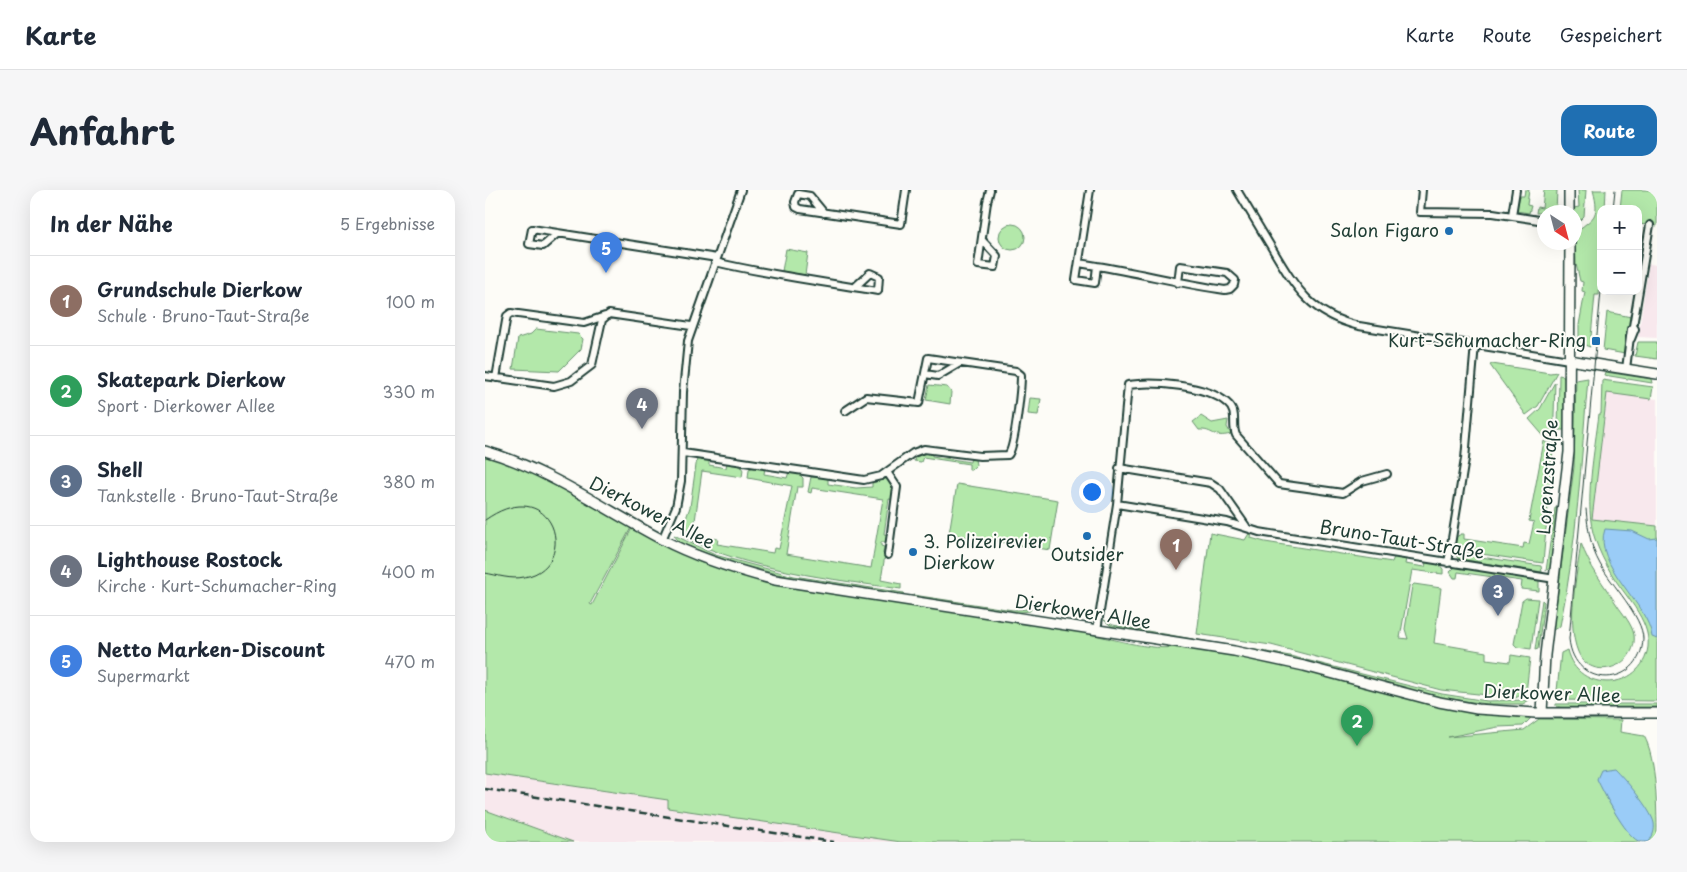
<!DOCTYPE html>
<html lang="de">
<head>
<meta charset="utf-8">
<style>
	body { margin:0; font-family:"Playpen Sans",sans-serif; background:#f6f6f7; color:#1f2937 }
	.controls { position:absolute; right:15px; top:15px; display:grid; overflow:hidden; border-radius:10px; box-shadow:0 5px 20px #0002 }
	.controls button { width:45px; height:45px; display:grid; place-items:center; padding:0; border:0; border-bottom:1px solid #e0e1e3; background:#fff; color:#1f2937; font:25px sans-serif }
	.compass { position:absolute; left:1052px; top:15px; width:45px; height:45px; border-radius:50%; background:#fff; box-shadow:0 5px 20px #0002; rotate:144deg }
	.you { position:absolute; left:606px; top:301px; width:18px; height:18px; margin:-12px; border:4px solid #fff; border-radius:50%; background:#1a73e8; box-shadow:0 0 0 8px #1a73e833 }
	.badge { display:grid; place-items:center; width:32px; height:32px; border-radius:50%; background:#1f6fb2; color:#fff; font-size:16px; font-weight:700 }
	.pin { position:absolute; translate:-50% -41px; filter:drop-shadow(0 1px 2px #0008) }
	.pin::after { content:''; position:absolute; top:26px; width:18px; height:15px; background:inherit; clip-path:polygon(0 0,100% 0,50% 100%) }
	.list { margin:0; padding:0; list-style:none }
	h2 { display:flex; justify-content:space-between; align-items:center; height:65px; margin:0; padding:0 20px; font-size:21px }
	h2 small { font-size:16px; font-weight:400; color:#747a83 }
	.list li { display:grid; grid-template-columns:32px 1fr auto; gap:15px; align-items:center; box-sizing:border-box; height:90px; padding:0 20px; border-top:1px solid #e0e1e3 }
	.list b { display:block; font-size:19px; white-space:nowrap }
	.list p { margin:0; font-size:16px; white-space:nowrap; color:#747a83 }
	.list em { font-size:16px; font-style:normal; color:#747a83 }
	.map { position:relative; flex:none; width:1172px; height:652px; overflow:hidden; border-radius:15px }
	header { display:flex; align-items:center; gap:30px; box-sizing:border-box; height:70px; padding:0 25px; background:#fff; border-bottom:1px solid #e0e1e3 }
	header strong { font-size:24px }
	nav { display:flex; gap:28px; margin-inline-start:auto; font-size:18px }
	.intro { display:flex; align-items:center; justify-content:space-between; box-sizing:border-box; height:120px; padding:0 30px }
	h1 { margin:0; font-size:35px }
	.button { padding:12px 22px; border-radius:15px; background:#1f6fb2; color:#fff; font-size:18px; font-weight:700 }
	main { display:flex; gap:30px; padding:0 30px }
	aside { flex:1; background:#fff; border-radius:15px; box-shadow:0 5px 20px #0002 }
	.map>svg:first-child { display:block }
	.built { fill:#f8e8ed }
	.green { fill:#b3e8aa; stroke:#69926f }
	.water { fill:#9accf7; stroke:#6993a9 }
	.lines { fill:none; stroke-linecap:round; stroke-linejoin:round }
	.street-casing { stroke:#1f3d34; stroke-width:10 }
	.secondary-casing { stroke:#1f3d34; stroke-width:12 }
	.street { stroke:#fdfcf7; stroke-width:6 }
	.secondary { stroke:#fdfcf7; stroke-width:9 }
	.tram { stroke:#1f3d34; stroke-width:1 }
	.rail { stroke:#1f3d34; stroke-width:2.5; stroke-dasharray:8 4; stroke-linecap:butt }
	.poi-dot { fill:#1f6fb2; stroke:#fdfcf7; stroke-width:2 }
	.labels { text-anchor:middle; stroke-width:4; stroke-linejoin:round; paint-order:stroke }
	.poi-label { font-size:18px; fill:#1f3d34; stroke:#fdfcf7; text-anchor:end }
	.street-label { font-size:18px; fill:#1f3d34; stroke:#fdfcf7 }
</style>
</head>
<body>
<header>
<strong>Karte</strong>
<nav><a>Karte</a><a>Route</a><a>Gespeichert</a></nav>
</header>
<div class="intro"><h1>Anfahrt</h1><a class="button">Route</a></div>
<main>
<aside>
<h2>In der Nähe<small>5 Ergebnisse</small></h2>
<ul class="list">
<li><span class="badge" style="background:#8d6e63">1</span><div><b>Grundschule Dierkow</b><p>Schule · Bruno-Taut-Straße</p></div><em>100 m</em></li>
<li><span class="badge" style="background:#2e9e5b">2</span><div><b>Skatepark Dierkow</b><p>Sport · Dierkower Allee</p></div><em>330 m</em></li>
<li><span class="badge" style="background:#5c6f8a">3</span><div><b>Shell</b><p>Tankstelle · Bruno-Taut-Straße</p></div><em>380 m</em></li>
<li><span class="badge" style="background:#6b7280">4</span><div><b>Lighthouse Rostock</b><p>Kirche · Kurt-Schumacher-Ring</p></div><em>400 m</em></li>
<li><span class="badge" style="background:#3f7fe0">5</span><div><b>Netto Marken-Discount</b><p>Supermarkt</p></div><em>470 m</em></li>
</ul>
</aside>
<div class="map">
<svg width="1172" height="652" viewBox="0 0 1172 652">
	<rect width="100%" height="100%" fill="#fdfcf7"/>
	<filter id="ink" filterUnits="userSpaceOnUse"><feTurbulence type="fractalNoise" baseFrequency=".02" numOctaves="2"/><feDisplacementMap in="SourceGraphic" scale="10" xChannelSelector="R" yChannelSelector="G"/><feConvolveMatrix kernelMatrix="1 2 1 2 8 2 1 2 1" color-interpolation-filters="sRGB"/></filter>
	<g filter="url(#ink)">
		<path class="built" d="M1164,74L1172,75V148L1153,147Z
			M1122,202L1172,209V336L1107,329Z
			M0,583L184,610L183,618L416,652H88L0,620Z"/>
		<path class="green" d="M1040,0H1044L1042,15L1046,16L1044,23L1031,21L1035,6H1039Z
			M1059,0H1072L1071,22L1051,23L1052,17L1057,18Z
			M1093,0H1101L1099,26L1095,30L1090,28L1089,18L1094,17Z
			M1108,0H1121L1120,19H1116L1114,105H1110L1105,157L1094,153V135L1100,102L1097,101L1098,92L1095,91L1091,74L1090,43C1107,27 1116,30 1108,0Z
			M1137,0H1172V36L1153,34V19H1135Z
			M514 47a13 13 0 1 1 26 0a13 13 0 1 1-26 0Z
			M301,59L323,63L320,85L297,81Z
			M1122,122L1146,127L1140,164L1118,160Z
			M51,139L93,144L98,149L96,159L74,181L28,179L33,148L46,144Z
			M1153,152H1172V169L1150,166Z
			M1007,174L1065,183L1072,182L1053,216L1041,225L1005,175Z
			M1120,182L1166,189L1167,193L1119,185Z
			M1074,185L1078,186L1079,189V240H1073Z
			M1103,188C1096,271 1092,355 1075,436L1068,440L1089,277L1091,190Z
			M1117,190L1168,197L1166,209L1122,203L1107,329L1172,336V511L1071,510L1076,463L1082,460C1093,505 1157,501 1163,457C1166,430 1138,404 1126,383C1120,373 1114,361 1110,349C1098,316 1110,259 1114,224H1116Z
			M1070,192L1068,257L1044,229L1055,219Z
			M444,195L462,197L466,202L465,214L441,210Z
			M545,208L556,209L553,225L543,224Z
			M716,226L727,233L743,230L742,237L746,244C727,249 729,239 714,240L708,232Z
			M1059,251L1068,259L1058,373L969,360L971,347L976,344H979V349L1038,358L1039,353L1044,354L1049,332L1044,331Z
			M447,261V266L485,272L486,267L490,269L491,275L486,280H484V274L438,267L436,272L429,271L430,267Z
			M0,265L39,276L148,334L105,414L107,415L147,338L217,373L302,397L591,441C620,446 667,463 696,456L794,473L987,523L1046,528L1038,536L1013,537L963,547L1039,540L1054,529L1136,530L1135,542L1159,546C1172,568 1172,623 1172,652H1160L1164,651L1113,589C1121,608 1138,641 1155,652H416L183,618V610L0,583Z
			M212,268L224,269V275L241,278L242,272L255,275L258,280L257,287L217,281L208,345L233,349L232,354L288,363L289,358L294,359L307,296L263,288L264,279L269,277L280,278L279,284L302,288L304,282L313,283L318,288V297H312L301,364L386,378L398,309L327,298L326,303L323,302L326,287L343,288V294L371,298L387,297V293L404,288L410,295L409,310L404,309L399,344L404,345L402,352H396V356L399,357L398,364L400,365L396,390L416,394V399C352,390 256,379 199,347L197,340L205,317Z
			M472,294L573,310L565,360L464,344Z
			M1070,318H1075L1066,377L1061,381Z
			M765,342L767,343L766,348L780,352L907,372L909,367L921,369L920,374L940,377L941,372L953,373L958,379V384L927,380L915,448L923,449L920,439L927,396L929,394L956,398L949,453L1001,462V469L1025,472L1026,465L1045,468L1041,503L1030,508L956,500L786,455L712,444L725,343L760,350Z
			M189,345L230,365L309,386L419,403L415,406C337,394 269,384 195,353Z
			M1096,353C1104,376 1119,395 1132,415C1138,424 1147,434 1149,445C1153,477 1106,493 1093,462C1081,433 1092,384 1096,353Z
			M969,363L1056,376L1057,382L974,369Z
			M971,376L1054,389V401L1036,399L1037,391L973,382L972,388H969L965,382Z
			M428,405L528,420L546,419L545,421L528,423L430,407Z
			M1041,408L1053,409L1046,459L1032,457L1029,454L1037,411Z
			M1057,410L1059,412L1053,459L1050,460Z
			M619,430L628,435L805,466L957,504L1002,511L1044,510L1038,514H1002L952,507L760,459L629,438Z
			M1071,514H1172V517H1077L1071,516Z
			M0,620L88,652H0Z"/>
		<path class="water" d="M1120,339L1147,341L1164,349L1172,348V449L1167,447C1164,414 1107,375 1120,339Z
			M1129,578C1139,588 1166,619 1169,633C1170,641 1168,645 1164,652C1157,652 1153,652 1149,648C1137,638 1119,604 1112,589L1116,580Z"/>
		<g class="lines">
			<g class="street-casing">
				<path id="street" d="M752,0C764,20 776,40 788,60C811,99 827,125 874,136L1084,170
					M937,0L935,22L1008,23L1060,31
					M339,23L325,6L313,4L310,12L311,17L315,19L416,34L421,0
					M1027,25L1031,0
					M73,43L58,56L44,54L47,39L232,68
					M497,50L512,66L510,77L493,75L502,12L505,0
					M230,72C284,85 338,92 393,101L394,87L385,83L370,97
					M594,73L612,76L610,93L591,90L605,0
					M612,76C655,83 697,94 740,100L745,99L749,95L750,90L742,83L695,76L693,93
					M1148,136L1165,35
					M1141,179L1146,139L1148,136L1150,139L1146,149
					M440,184L453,186L475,173
					M0,186L69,196L86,191L107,175L117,130L124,124L206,136
					M11,188L21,131L22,126L26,123L99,133L120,126
					M198,263L379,290L396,286L428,263L439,259L495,266L523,265C530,258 536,198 536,185L531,181L443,168L434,213L381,207L360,221
					M634,278L726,293L735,299L761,336
					M402,282L412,297L403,365
					M632,314L742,332L774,342L1070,389
					M177,350L191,317L196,291L198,202L203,151L256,0
					M963,373L980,269L990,154
					M612,440L632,314L643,195C668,191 722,195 742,213C754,223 746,234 751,245L794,294L858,303L877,291L902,284"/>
			</g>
			<g class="secondary-casing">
				<path id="secondary" d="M1084,0V22
					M1084,170L1172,184
					M0,261C63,279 119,319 176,349C212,368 251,380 290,390L749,461L819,476L954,512L992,519L1050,523H1172
					M1057,523L1060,465L1084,262L1085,52"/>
			</g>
			<use href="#street" class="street"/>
			<use href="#secondary" class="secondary"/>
			<path class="tram" d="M1128,19L1130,0
				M1101,319C1103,339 1105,356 1115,374C1126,394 1158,427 1158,449C1156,498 1089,501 1084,449L1116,101
				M0,330C70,280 96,378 39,387C26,390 12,385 0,383"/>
			<path class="rail" d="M0,599L349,652"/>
		</g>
	</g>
	<g class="poi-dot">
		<circle cx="964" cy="41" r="5"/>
		<rect x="1106" y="146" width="10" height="10" rx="2.5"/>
		<circle cx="602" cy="346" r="5"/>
		<circle cx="428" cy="362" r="5"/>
	</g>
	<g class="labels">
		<g class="poi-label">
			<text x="954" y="47">Salon Figaro</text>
			<text x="1101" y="157">Kurt-Schumacher-Ring</text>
			<text x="438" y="358" text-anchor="start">3. Polizeirevier<tspan x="438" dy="21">Dierkow</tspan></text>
			<text x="602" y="371" text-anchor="middle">Outsider</text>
		</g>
		<g class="street-label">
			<text transform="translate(1063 287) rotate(-86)" y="6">Lorenzstraße</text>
			<text transform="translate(167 323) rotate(27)" y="6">Dierkower Allee</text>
			<text transform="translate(917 350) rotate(9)" y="6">Bruno-Taut-Straße</text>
			<text transform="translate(598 422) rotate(9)" y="6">Dierkower Allee</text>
			<text transform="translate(1067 504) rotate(2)" y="6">Dierkower Allee</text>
		</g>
	</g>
</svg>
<div class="controls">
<button>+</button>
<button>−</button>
</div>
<svg class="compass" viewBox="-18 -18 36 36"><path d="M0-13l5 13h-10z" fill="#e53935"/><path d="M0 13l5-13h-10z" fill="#747a83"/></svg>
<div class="you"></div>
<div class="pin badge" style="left:691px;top:380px;background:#8d6e63">1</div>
<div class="pin badge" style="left:872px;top:556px;background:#2e9e5b">2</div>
<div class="pin badge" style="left:1013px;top:426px;background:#5c6f8a">3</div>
<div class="pin badge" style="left:157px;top:239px;background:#6b7280">4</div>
<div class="pin badge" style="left:121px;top:83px;background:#3f7fe0">5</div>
</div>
</main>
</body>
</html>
